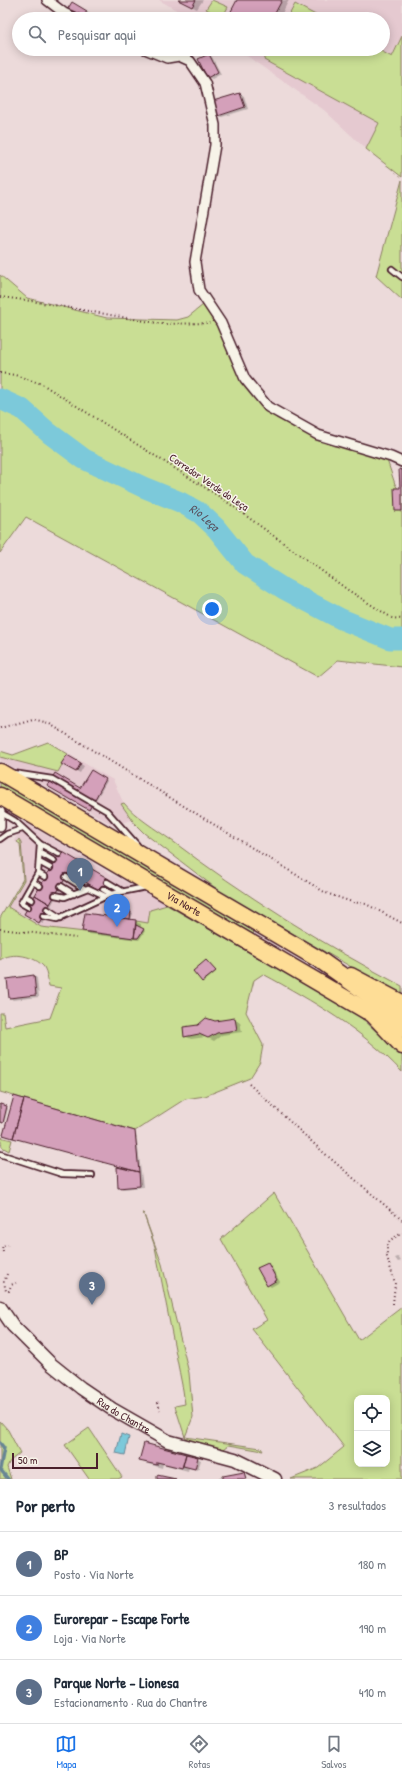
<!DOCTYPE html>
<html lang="pt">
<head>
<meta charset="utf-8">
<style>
	body { margin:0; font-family:"Patrick Hand",sans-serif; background:#f6f6f7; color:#1f2937 }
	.controls { position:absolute; right:12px; bottom:12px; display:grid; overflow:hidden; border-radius:8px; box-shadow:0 2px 10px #0003 }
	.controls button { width:36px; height:36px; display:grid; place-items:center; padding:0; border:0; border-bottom:1px solid #e0e1e3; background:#fff; color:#1f2937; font:20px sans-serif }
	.scale { position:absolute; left:12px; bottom:10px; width:86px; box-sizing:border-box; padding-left:4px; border:2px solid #4a1f2b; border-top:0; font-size:11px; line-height:14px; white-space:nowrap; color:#4a1f2b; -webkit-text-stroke:3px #f7f3e8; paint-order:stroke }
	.you { position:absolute; left:212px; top:609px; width:14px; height:14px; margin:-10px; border:3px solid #fff; border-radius:50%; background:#1a73e8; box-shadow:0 0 0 6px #1a73e833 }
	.badge { display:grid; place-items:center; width:26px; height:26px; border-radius:50%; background:#1a73e8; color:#fff; font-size:13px; font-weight:700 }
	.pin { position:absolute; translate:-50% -33px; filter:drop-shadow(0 1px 2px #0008) }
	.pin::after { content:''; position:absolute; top:21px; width:14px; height:12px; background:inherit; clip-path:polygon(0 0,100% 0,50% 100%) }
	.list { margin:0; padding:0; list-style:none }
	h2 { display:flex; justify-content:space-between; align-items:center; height:52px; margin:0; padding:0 16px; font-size:17px }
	h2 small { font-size:13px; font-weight:400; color:#747a83 }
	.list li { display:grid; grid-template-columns:26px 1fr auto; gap:12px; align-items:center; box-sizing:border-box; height:64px; padding:0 16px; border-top:1px solid #e0e1e3 }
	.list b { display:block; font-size:15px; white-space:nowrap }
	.list p { margin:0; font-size:13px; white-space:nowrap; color:#747a83 }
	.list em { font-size:13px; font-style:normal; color:#747a83 }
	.icon { flex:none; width:22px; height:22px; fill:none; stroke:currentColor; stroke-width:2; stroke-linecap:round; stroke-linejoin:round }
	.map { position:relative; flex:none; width:402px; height:1479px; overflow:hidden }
	.search { position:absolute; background:#fff; box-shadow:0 2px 10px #0003; left:12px; right:12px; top:12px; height:44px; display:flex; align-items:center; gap:10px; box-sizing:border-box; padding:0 14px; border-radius:22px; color:#747a83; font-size:15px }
	.sheet { height:244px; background:#fff }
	nav { display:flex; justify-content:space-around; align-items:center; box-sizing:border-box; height:56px; border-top:1px solid #e0e1e3; background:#fff; font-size:11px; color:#747a83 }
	nav a { display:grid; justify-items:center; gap:2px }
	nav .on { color:#1a73e8 }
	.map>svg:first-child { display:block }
	.built { fill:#e5c9d0 }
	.green { fill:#c9de94; stroke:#8a7e60; fill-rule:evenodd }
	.water { fill:#7cc9da; stroke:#688594 }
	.shadow { fill:#0003 }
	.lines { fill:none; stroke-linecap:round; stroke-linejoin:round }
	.stream { stroke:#688594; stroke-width:3.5 }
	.river { stroke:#7cc9da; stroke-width:21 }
	.building { fill:#d4a0ba; stroke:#4a1f2b }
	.lane-casing { stroke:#4a1f2b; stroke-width:8 }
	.street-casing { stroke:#4a1f2b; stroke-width:12 }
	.secondary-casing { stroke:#4a1f2b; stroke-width:15 }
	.primary-casing { stroke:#4a1f2b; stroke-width:17 }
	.highway-casing { stroke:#4a1f2b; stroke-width:19 }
	.path { stroke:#4a1f2b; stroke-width:2; stroke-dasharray:1 3; stroke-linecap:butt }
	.lane { stroke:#f7f3e8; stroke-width:4.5 }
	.street { stroke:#f7f3e8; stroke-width:9 }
	.secondary { stroke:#f7f3e8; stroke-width:12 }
	.primary { stroke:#fedd96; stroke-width:14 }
	.highway { stroke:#fedd96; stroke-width:16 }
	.labels { text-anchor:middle; stroke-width:3; stroke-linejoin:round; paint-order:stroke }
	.street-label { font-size:11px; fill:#4a1f2b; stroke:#f7f3e8 }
	.water-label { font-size:12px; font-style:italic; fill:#595260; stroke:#f7f3e8 }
</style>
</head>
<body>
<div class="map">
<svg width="402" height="1479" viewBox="0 0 402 1479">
	<rect width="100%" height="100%" fill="#ecdada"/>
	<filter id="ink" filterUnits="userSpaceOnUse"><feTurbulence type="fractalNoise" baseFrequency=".025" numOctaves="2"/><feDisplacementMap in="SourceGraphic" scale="8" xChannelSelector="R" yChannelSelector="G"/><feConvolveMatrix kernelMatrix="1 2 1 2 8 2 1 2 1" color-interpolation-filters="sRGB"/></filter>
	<g filter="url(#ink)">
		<path class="built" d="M159,0H402V36L392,57L379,123L366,149L324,110L237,49H383V19H192Z
			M48,742L113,780L124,804L136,819L113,825L0,760V757L7,758Z
			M24,822L111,874L168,904L167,905H163L138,938L41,927L7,906L23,879L20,844L14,841Z"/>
		<path class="green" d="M212,0L228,7L222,18L206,9Z
			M295,4L323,19H287Z
			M402,36V177L366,149L379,123L264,60L270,49H377L392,57Z
			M402,180V300L376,276Z
			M0,275L27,298L107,318L177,320L188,317L203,305L214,316L237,358L276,418L334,446L346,444L387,460L395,484L402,495V667L338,660L318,677L26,517L0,553Z
			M48,742L68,754L58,772L0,757V751L13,755Z
			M0,781L255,929L253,934L0,787Z
			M124,803C134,816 157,830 171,840C244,895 322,944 402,986V996L222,893L144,833L135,824L121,804Z
			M19,839L21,842L24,880L8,907L41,927L138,938L144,930L136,925V921L148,923L150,910L167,905L354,1013L365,1021L402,1055V1072C363,1030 313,1001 263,974L254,980L246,1012L263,1045L260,1062L250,1078L205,1096L185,1099L135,1131L0,1092V1013H3L5,1027L50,1018L61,988L49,986C48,980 47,972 44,967C35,956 12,951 0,960V918L23,879L20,844L17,842Z
			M0,1137L12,1140L9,1151L2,1147Z
			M274,1193L359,1340L402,1307V1479H291L318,1468L344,1447L252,1329L267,1320L221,1239ZM357,1398H387V1464H357Z
			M143,1212L162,1264L189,1373L193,1417L185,1437L261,1448L263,1451L229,1445L224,1449L188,1441L185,1437L175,1406L185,1404L183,1390L155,1247Z
			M0,1421L8,1430L20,1453L10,1461L7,1467L11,1479H0Z
			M89,1428L122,1477L118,1479H89L65,1445Z"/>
		<path class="water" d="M121,1434L129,1437L125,1455L116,1453Z"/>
		<path class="shadow" d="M180,0H203L197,9Z
			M234,0H289L279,19H228L237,2Z
			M72,3L90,13L87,19L69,9Z
			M209,55L212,57L221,74L212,79L208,77Z
			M240,94L244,96L248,109L222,117L218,115Z
			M67,756L84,766L80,773L63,763Z
			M91,771L107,781L90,810L49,786L81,790Z
			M61,852L110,881L104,891L70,872L51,906L53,907L43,924L25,913Z
			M115,910L133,913L131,920L141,924V929L145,931L139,940L89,934L83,930L114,918Z
			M206,961L216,972L204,982L203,981Z
			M34,976L37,978L39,997L13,1000L10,998Z
			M235,1019L240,1022L242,1032L222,1035L214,1041L206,1037L191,1039L185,1036L215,1022Z
			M0,1105L8,1108L4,1123L0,1121Z
			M135,1132L136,1133L143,1187L123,1189L119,1187L128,1168L4,1135Z
			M398,1257L401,1261L398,1262L395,1258Z
			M268,1264L271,1266L280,1282L271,1287L268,1285Z
			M144,1444L197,1458L201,1460L198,1470L189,1468L188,1471L163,1464L162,1468L145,1463L140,1460Z
			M244,1473L249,1479H219V1478Z"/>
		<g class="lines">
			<path class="stream" d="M0,1443L4,1448L0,1469
				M0,1469L8,1479"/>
			<path class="river" id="s1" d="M0,399L22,409L49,433L84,459L143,487L180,502L200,513L216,528L245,564L284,589L341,619L390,639H402"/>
		</g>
		<path class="building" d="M178,0H196L192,7Z
			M237,0H282L272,19H227Z
			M72,2L87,11L83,18L67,10Z
			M209,54L218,72L207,78L198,59Z
			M240,93L245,107L218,116L213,101Z
			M399,469L402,470V511H395L394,488H400Z
			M67,755L81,763L76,772L61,764Z
			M91,770L106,779L89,810L47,786L55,773L80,788Z
			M61,851L109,879L102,892L69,872L50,904L35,895Z
			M35,895L50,904L39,923L24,914Z
			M114,909L131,911L130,919L113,917Z
			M85,913L136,920L134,938L82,931Z
			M136,925L144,929L138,938H134Z
			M206,960L216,971L202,982L193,971Z
			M34,975L36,995L9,998L7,979Z
			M206,1018L215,1021L235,1018L237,1030L217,1033L208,1038L199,1034L184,1037L183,1027L198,1025Z
			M14,1096L24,1099L13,1138L3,1135Z
			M24,1099L135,1131L139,1172L13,1138Z
			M0,1104L7,1106L3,1123L0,1122Z
			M117,1167L139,1172L140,1186L118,1188Z
			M268,1263L277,1280L267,1286L257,1268Z
			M144,1443L186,1454L182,1468L157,1462V1465L139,1461Z
			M186,1454L198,1457L195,1469L183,1466Z
			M244,1472L246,1479H223V1476Z
			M157,1475L176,1479H157Z"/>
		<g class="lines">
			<g class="lane-casing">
				<path id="lane" d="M392,269L402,277
					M13,773L52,779L107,811L137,845
					M0,812L15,821L40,844L59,854
					M0,839L7,834L22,829
					M40,853L54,861
					M39,862L50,868
					M38,873L45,877
					M66,877L85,889
					M33,882L40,886
					M107,882L122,891
					M61,886L74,894
					M103,889L111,894
					M55,895L65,897L88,888L105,896
					M25,896L32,900
					M28,907L21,903L38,873L40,844
					M47,909L61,918
					M43,916L57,919L111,894L146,887
					M0,1154L62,1174L92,1175"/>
			</g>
			<g class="street-casing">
				<path id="street" d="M47,0L64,13L77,19
					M145,49L167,58L179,56L190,61L205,83L215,125V145L195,262L199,290L221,323L245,379L268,407L318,435L391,457L402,462
					M0,812V827"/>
			</g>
			<g class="secondary-casing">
				<g id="secondary">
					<path id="s2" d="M0,1307L13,1326L51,1364L81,1388L112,1409L168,1441L235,1459L275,1479"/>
				</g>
			</g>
			<g class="primary-casing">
				<path id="primary" d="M351,975L402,1002
					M372,1015L402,1047"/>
			</g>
			<g class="highway-casing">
				<g id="highway">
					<path d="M0,772L320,960L402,1018"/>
					<path id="s3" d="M0,796L367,1011L402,1029"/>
				</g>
			</g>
			<path class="path" d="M0,297L25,300L162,324L210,323
				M0,373L15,375L42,384L223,499L348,590L392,618L402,619
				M0,728L33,719L48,723L326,893L352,902L366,904L402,923
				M0,929L76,938
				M249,1084L323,1152L402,1220
				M3,1252L2,1246L8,1245
				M7,1274L4,1282L6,1291H9L11,1285L16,1283
				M393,1304L395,1283L387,1257V1245L390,1240L402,1233
				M158,1402L160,1410"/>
			<use href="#lane" class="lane"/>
			<use href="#street" class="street"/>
			<use href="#secondary" class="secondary"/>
			<use href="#primary" class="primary"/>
			<use href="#highway" class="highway"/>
		</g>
	</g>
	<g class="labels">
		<g class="street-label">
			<text transform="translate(209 482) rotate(34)" y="4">Corredor Verde do Leça</text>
			<text dy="4" stroke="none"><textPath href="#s3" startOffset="213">Via Norte</textPath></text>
			<text dy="4" stroke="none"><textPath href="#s2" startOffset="166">Rua do Chantre</textPath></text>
		</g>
		<g class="water-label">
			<text dy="4" stroke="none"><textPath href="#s1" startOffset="238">Rio Leça</textPath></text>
		</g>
	</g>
</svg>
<div class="controls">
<button><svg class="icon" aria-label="locate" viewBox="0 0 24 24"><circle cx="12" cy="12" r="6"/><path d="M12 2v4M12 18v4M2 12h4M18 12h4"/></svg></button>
<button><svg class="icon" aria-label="layers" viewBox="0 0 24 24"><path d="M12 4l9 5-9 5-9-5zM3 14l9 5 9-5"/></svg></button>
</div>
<div class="scale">50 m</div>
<div class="you"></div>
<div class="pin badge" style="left:80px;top:891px;background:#5c6f8a">1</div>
<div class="pin badge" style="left:117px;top:927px;background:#3f7fe0">2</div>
<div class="pin badge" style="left:92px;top:1305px;background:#5c6f8a">3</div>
<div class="search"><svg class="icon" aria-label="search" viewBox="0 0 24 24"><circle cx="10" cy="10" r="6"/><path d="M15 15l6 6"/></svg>Pesquisar aqui</div>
</div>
<section class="sheet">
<h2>Por perto<small>3 resultados</small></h2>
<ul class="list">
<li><span class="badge" style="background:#5c6f8a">1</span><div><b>BP</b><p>Posto · Via Norte</p></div><em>180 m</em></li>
<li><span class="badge" style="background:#3f7fe0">2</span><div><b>Eurorepar - Escape Forte</b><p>Loja · Via Norte</p></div><em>190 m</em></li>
<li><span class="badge" style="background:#5c6f8a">3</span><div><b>Parque Norte - Lionesa</b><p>Estacionamento · Rua do Chantre</p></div><em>410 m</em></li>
</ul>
</section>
<nav>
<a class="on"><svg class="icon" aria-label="map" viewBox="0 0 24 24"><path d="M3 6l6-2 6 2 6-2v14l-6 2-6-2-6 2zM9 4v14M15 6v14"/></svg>Mapa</a>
<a><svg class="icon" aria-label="directions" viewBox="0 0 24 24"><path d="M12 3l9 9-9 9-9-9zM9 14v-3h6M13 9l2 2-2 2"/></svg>Rotas</a>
<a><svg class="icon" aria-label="saved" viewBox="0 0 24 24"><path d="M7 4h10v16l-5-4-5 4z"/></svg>Salvos</a>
</nav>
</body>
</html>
